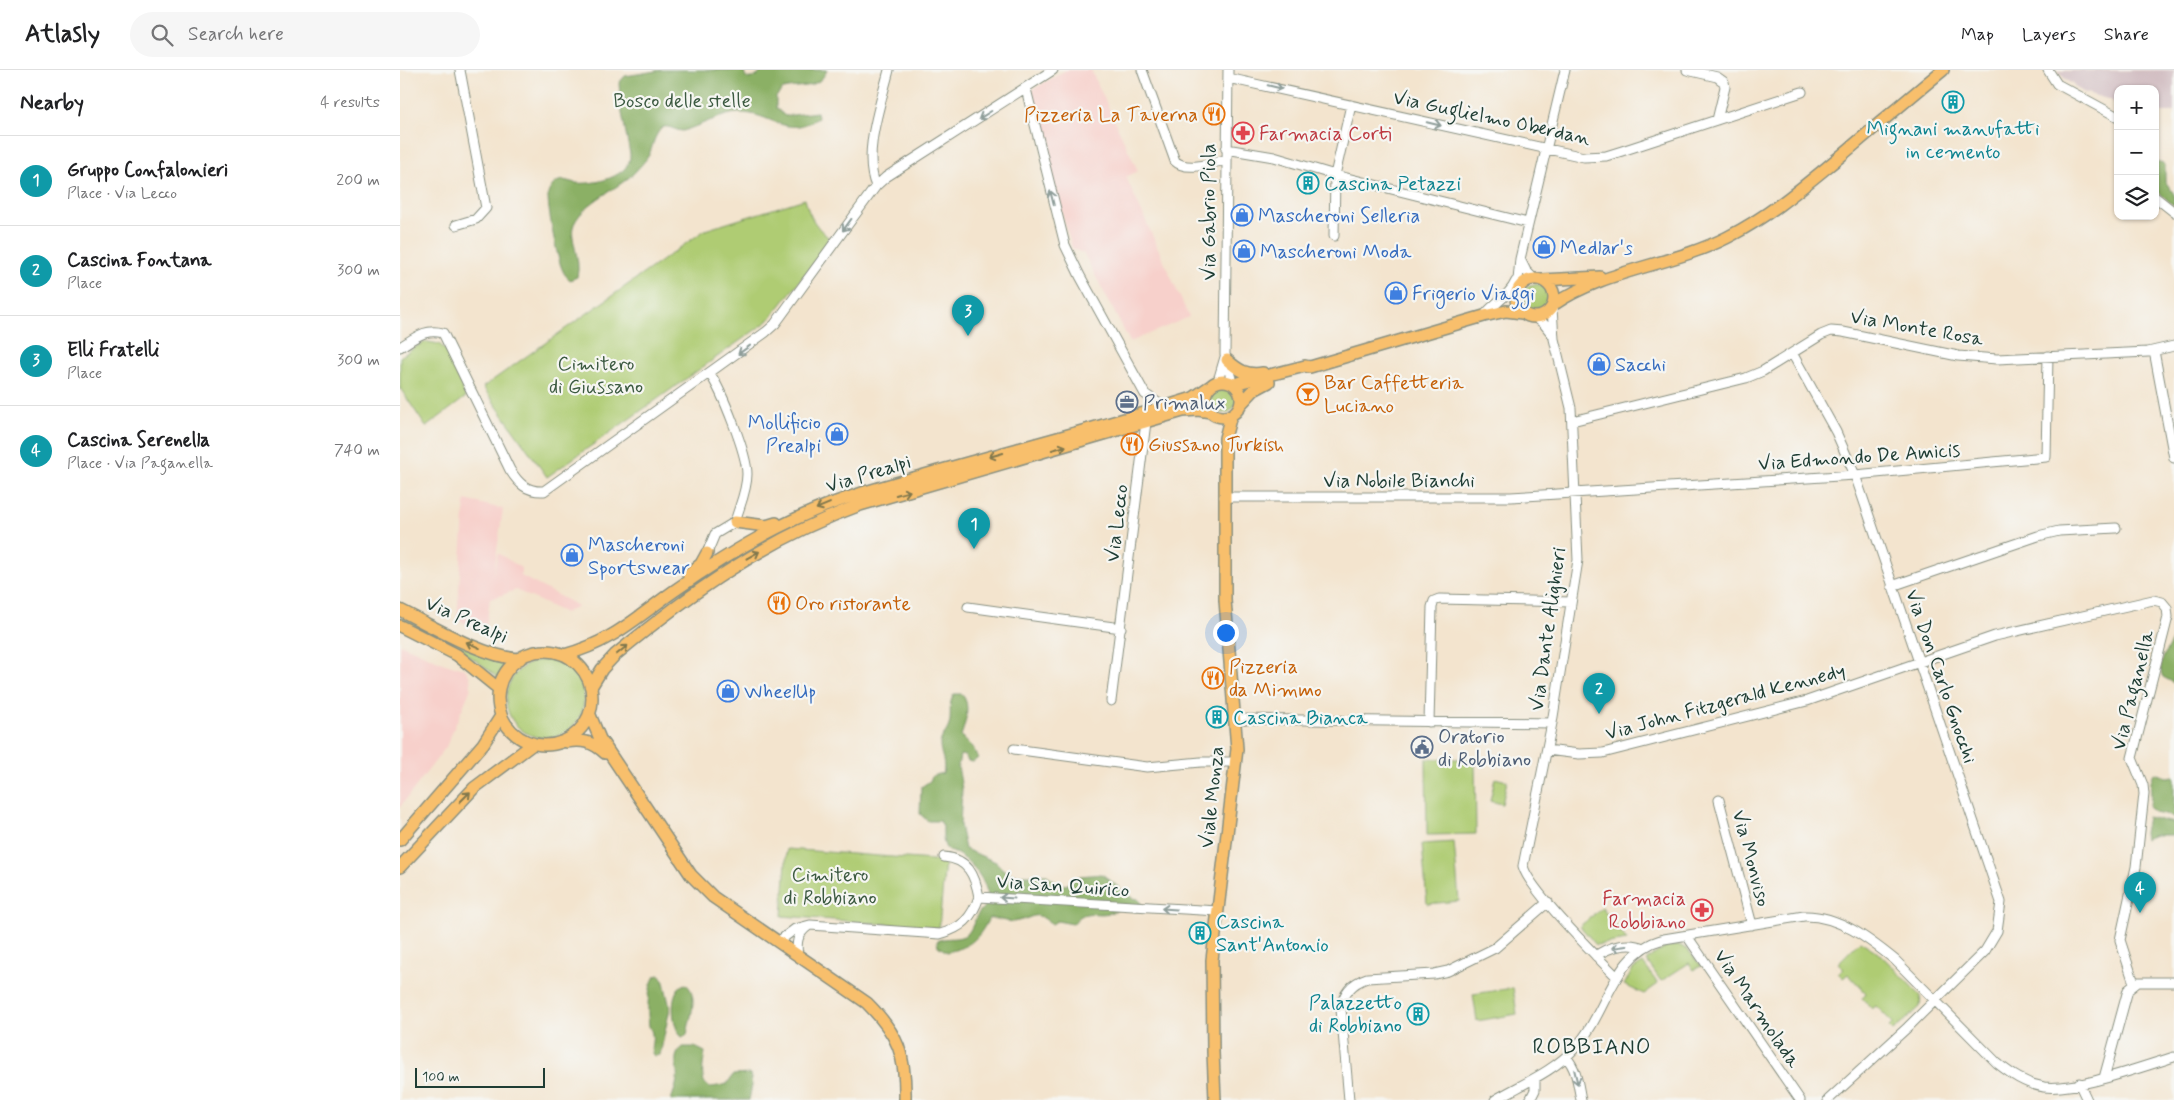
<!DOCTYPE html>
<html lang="en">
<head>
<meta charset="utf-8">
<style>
	body { margin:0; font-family:Mynerve,sans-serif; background:#f6f6f6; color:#202124 }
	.controls { position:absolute; right:15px; top:15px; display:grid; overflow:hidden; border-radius:10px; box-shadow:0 1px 4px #0004 }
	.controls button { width:45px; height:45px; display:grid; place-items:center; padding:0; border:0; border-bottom:1px solid #e0e0e0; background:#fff; color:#202124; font:25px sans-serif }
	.scale { position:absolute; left:15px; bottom:12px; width:130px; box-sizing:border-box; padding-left:5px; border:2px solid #1f3d34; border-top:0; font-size:14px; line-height:18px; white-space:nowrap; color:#1f3d34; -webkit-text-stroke:4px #f6f6f2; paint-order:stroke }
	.you { position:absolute; left:825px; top:562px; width:18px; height:18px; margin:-12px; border:4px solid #fff; border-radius:50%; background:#1a73e8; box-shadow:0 0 0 8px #1a73e833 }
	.badge { display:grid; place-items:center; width:32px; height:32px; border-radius:50%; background:#1a73e8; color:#fff; font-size:16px; font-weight:700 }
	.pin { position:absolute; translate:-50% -41px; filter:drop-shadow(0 1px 2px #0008) }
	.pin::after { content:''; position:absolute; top:26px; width:18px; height:15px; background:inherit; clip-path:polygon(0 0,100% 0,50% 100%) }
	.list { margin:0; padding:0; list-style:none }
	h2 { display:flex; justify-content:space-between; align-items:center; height:65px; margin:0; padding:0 20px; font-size:21px }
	h2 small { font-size:16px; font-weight:400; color:#757577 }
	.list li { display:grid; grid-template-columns:32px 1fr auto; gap:15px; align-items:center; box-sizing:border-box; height:90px; padding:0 20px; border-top:1px solid #e0e0e0 }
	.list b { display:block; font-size:19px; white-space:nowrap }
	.list p { margin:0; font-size:16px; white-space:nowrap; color:#757577 }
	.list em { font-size:16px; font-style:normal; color:#757577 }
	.icon { flex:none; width:28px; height:28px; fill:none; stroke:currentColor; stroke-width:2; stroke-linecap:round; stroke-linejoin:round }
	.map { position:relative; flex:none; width:1774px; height:1030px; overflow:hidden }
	header { display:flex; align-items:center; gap:30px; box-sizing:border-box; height:70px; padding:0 25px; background:#fff; border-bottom:1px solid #e0e0e0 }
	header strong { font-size:24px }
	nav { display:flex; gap:28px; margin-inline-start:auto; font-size:18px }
	.search { width:350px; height:45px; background:#f6f6f6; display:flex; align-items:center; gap:12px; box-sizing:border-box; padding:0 18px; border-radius:28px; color:#757577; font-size:19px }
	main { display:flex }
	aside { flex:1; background:#fff }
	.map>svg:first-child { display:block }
	.built { fill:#f7d0cb }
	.industrial { fill:#d2bec2 }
	.green { fill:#afcc73; stroke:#678454 }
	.forest { fill:#8bb065; stroke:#55764c }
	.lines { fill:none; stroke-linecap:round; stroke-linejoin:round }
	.minor-casing { stroke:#899081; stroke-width:11 }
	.major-casing { stroke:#899081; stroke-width:14 }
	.minor { stroke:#fff; stroke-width:9 }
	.major { stroke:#f8bf6c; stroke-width:11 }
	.oneway { stroke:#8f9e9a }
	.oneway2 { stroke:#81784d }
	.labels { text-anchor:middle; stroke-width:4.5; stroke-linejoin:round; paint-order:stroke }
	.park-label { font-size:20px; fill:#3c5a41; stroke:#f6f6f2 }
	.food-label { font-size:20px; fill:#c56008; stroke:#f6f6f2; text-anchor:start }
	.street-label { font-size:20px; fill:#1f3d34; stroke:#f6f6f2 }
	.culture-label { font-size:20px; fill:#0d838f; stroke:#f6f6f2; text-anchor:start }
	.health-label { font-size:20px; fill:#be3a42; stroke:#f6f6f2; text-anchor:start }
	.shop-label { font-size:20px; fill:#366cbe; stroke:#f6f6f2; text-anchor:start }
	.service-label { font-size:20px; fill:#4e5e75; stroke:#f6f6f2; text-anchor:start }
	.quarter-label { font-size:22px; letter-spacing:1px; fill:#1f3d34; stroke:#f6f6f2 }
</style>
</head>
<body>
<header>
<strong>Atlasly</strong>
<div class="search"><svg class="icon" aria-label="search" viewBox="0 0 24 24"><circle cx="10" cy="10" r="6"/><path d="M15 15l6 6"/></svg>Search here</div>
<nav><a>Map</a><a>Layers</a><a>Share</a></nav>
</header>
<main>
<aside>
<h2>Nearby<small>4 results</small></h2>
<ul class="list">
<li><span class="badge" style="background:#0f9aa8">1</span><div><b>Gruppo Confalonieri</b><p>Place · Via Lecco</p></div><em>200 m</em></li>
<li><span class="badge" style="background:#0f9aa8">2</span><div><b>Cascina Fontana</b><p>Place</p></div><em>300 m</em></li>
<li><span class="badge" style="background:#0f9aa8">3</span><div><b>Elli Fratelli</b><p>Place</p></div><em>300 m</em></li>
<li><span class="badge" style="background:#0f9aa8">4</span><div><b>Cascina Serenella</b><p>Place · Via Paganella</p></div><em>740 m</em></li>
</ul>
</aside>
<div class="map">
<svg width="1774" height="1030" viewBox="0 0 1774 1030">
	<rect width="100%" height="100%" fill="#f6f6f2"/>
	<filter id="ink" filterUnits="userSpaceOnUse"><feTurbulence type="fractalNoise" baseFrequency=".02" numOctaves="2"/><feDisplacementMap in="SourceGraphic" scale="10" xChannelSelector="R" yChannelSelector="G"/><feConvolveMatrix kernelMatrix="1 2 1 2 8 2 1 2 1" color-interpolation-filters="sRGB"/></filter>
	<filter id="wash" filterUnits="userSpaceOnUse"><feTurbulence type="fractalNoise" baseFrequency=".0096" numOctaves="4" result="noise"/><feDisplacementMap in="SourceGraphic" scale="20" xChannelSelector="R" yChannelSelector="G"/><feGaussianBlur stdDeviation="1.12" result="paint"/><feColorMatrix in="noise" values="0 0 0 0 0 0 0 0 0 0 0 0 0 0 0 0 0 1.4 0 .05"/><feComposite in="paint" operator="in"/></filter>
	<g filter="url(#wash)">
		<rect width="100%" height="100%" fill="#f3e4ce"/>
		<path class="built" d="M666,0H691L738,101L726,107L789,247L730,272L684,184L672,178L655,118L632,20Z
			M65,430L103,439L93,508L98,483L121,498V506L178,536L165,543L116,520L90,529L85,565L57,549Z
			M0,574L45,594L65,599L70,607L71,618L46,677L0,737Z"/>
		<path class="industrial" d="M1774,0V42H1755V19H1718V37L1711,30L1683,22L1665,9L1658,1Z"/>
		<path class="green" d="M405,129C409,147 417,159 432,170L368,251L147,407L83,317L305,160Z
			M1121 228a14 14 0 1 1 28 0a14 14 0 1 1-28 0Z
			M28,272L39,274L47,281L66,327L26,357L0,318V287L22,273Z
			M809 329a14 14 0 1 1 28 0a14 14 0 1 1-28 0Z
			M0,547L99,593L107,595L99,609C71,582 35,569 0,553Z
			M106 629a39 39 0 1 1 78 0a39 39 0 1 1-78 0Z
			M1026,689H1075L1076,764L1027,765Z
			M1095,708L1107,711L1102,734L1090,731Z
			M1054,772L1059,831L1027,834L1022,774Z
			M387,779L545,791L539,858L382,846Z
			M1202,838L1227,870L1196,875L1180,856Z
			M1460,871L1479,883L1521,926L1520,937L1493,961L1489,957L1493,953L1476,936L1472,939L1462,928L1466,923L1448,904L1443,908L1438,903L1444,899L1438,893Z
			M1279,875L1288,880L1301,896L1294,900L1289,893L1261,911L1246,890L1264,878Z
			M1243,893L1258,914L1244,924L1224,915L1233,899Z
			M1113,918L1117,944L1077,951L1073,924Z"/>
		<path class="forest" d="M262,0H343L346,8C353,9 358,7 362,0H427C419,20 400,15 383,19L376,27V38L385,46L417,42L418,48C384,70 373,42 338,43C325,43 296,57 283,61C275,61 268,54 262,58C254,65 253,76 249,85C245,92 239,97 234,103C217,120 185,131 174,154C168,166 182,189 177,207L170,210C167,207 164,204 163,201C157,190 147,136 148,124C149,120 153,114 157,112C163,108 169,112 176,113C193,115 232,107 230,84L221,38L219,13L225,6Z
			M1761,92L1765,95V111L1774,124V136L1755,119V93Z
			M1774,567V613L1763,607C1756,595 1768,578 1774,567Z
			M554,624H561C572,633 565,654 561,666L573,678L578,688L573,692L568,691L565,686L560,685L558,696L562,719L560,755L565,779L596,792L604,800L614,805H647L656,812L666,815L680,806L702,804L732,828L738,829L741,834L740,840L735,841L722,837C699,853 688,833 673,854L657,851L652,854C634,840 636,847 618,851C610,853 598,849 589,848C579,869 570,877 547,882L538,876L537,871C547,866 558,871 567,864C572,860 574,850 578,844C580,840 585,837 587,832C591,816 572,792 559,785C555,782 549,782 546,778C542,772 543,763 543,756L540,751H528L520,744L521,717L530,711L532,706L543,703C546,693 541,686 540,676C540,667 545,665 548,658C553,648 547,634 554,624Z
			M1754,703L1767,707L1774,706V747L1755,743L1749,737C1754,724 1747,715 1754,703Z
			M1747,747L1774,753V765H1755L1745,769L1744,763Z
			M260,905L264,912L270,938L260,985L254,986C248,979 254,972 252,964C252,961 250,959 249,956C247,942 247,919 255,906Z
			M286,914C300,926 289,949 287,965L282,967C271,958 268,916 286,914Z
			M283,977H295L305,982C304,990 298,1014 310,1017C315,1017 322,1015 327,1014L333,1005L350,1004L352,1015L349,1030H271C273,1024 276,1017 277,1010C279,997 270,987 283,977Z"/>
	</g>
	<g filter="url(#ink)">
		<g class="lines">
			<g class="minor-casing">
				<path id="minor" d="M742,0L775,91C786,102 812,93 825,90
					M828,0L825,284L832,313
					M1287,0L1317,7L1324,12L1325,17L1317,50
					M1648,0L1657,14L1718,47
					M828,8L1184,87L1206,86L1222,81L1402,22
					M626,19L665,175L680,206L745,324L764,337
					M826,79L874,87L935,105L1128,153
					M476,116C462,84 481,33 489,0
					M1755,127L1774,142
					M56,155L76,149L86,138L60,0
					M934,166L935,105L951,35
					M1120,189L1126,201L1134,209
					M1117,221L1120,189L1165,0
					M1152,238L1154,269L1171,338L1178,490L1152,653L1123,796C1128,818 1198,888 1217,907
					M1084,246C1094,232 1109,227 1116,211
					M1135,247L1144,254L1152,264
					M0,277C15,268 25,258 43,263L110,400C119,414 127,422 144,421L366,262L375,254L476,116L486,107L653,0
					M1754,281L1774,388
					M1392,283L1436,362L1455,405L1601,832L1597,861L1585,881L1508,957L1428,1030
					M818,311L825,287
					M1172,351L1346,308L1363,301L1421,265L1431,261L1443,262L1558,286L1597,289L1748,282L1774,276
					M824,427H1111L1455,405L1646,387L1648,286
					M307,483L315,464L335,452C339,437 347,421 347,404C347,384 322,321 310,304
					M1492,516L1638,466L1659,461L1716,458
					M568,537L721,558
					M711,631L746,352
					M834,649L1152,653
					M1029,652L1032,537L1034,531L1039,529L1171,532
					M614,679L747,697L801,692H836
					M1147,680L1179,684L1203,683L1407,631L1595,566L1753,530L1762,532L1767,538L1768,547L1732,688L1743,715L1744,724L1736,797L1720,870L1734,913
					M1319,730L1352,855
					M544,787C568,789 575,805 579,827
					M579,827L818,841
					M1287,866L1400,1030
					M379,871L395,859L410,855L540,864C562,858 572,848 579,827
					M398,886C396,873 397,864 408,856
					M1196,886C1208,877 1229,871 1243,878
					M1166,987C1177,999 1178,1015 1181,1030
					M1704,1008L1728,920L1738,912H1774
					M1679,1013L1687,1030
					M949,1030L941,939C943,923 952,913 967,908L1034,904L1048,901L1095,878L1148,832
					M1095,1030C1122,1014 1153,1002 1175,978C1208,943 1212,882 1264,869L1404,846C1438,845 1469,869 1495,890L1597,993C1611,1004 1625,1014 1644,1017C1676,1021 1741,997 1774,987
					M1130,1030L1135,1020V1009"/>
			</g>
			<g class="major-casing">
				<path id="major" d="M1116 228a19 19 0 1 1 38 0a19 19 0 1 1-38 0Z
					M1141,210L1200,207
					M1153,235C1205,199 1272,196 1328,167C1371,145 1405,115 1442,85C1475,57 1509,28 1543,0
					M827,290C838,300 847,306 863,303
					M805 329a18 18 0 1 1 36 0a18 18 0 1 1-36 0Z
					M834,314L905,296L910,297L1084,246L1106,241L1122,243
					M840,335L854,320L869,312
					M335,452L366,456L376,453
					M288,504L301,494L307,483
					M0,540C32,556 85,588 120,589
					M0,556L57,585L99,619
					M98 628a47 47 0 1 1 94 0a47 47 0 1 1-94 0Z
					M164,585C211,573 237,547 274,521C314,493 357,466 402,446C447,425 494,414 542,400C616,379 691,360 764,337L793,328L809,317
					M191,617L202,599L215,585C290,523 368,468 460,435L783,341L798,340L811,342
					M190,645L200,669L291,805L313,827L467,933C499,965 506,986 505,1030
					M167,672C182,669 193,672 205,683
					M0,770L83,674L101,646
					M0,797L74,718L133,674
					M815,1030L813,982L812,890L837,679L825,530V368L831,345"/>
			</g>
			<use href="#minor" class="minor"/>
			<use href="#major" class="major"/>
		</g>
		<defs><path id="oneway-shaft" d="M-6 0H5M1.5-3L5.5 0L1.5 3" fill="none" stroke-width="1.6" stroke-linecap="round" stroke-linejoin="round" transform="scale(1.25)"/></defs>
		<g class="oneway">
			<use href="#oneway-shaft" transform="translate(875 17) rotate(13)"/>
			<use href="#oneway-shaft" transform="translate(585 45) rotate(148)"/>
			<use href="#oneway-shaft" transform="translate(1034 54) rotate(13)"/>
			<use href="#oneway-shaft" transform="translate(652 128) rotate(-104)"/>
			<use href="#oneway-shaft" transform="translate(447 155) rotate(126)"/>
			<use href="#oneway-shaft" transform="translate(344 280) rotate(144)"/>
			<use href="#oneway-shaft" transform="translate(607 828) rotate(-176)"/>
			<use href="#oneway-shaft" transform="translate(769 839) rotate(-176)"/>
			<use href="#oneway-shaft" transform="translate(1219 877) rotate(172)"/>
			<use href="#oneway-shaft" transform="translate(1176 1007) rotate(76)"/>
		</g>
		<g class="oneway2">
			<use href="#oneway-shaft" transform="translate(659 378) rotate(-16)"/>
			<use href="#oneway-shaft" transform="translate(596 385) rotate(164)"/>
			<use href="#oneway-shaft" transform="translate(503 423) rotate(-15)"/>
			<use href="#oneway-shaft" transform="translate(423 436) rotate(157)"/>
			<use href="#oneway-shaft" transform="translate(353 485) rotate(-29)"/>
			<use href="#oneway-shaft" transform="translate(73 575) rotate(-156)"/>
			<use href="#oneway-shaft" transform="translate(222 580) rotate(-39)"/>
			<use href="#oneway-shaft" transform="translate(65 727) rotate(-45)"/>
		</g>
	</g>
	<defs>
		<g id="building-ring" transform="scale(1.125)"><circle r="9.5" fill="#f6f6f2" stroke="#0f9aa8" stroke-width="1.5"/><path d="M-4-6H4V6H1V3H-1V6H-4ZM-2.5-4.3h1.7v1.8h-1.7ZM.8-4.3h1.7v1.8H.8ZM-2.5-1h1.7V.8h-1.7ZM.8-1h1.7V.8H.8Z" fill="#0f9aa8"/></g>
		<g id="restaurant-ring" transform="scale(1.125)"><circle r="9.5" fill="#f6f6f2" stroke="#e8710a" stroke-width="1.5"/><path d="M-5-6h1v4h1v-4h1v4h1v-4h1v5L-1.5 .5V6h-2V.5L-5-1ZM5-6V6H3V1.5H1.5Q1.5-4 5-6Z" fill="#e8710a"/></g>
		<g id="pharmacy-ring" transform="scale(1.125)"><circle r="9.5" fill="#f6f6f2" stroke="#e0444e" stroke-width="1.5"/><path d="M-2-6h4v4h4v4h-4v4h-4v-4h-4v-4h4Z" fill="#e0444e"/></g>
		<g id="shop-ring" transform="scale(1.125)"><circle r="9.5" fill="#f6f6f2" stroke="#3f7fe0" stroke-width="1.5"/><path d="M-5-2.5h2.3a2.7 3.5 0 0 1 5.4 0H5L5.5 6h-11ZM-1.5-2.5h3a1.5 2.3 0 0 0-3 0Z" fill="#3f7fe0"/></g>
		<g id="bar-ring" transform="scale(1.125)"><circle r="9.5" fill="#f6f6f2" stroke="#e8710a" stroke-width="1.5"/><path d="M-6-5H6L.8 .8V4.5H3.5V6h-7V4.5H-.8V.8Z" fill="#e8710a"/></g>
		<g id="office-ring" transform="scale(1.125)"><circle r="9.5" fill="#f6f6f2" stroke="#5c6f8a" stroke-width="1.5"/><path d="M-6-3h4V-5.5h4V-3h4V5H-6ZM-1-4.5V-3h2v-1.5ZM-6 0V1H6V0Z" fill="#5c6f8a"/></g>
		<g id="civic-ring" transform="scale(1.125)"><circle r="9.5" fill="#f6f6f2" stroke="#5c6f8a" stroke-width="1.5"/><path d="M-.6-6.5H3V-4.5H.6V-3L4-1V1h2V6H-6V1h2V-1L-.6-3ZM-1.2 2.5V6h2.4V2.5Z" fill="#5c6f8a"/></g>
	</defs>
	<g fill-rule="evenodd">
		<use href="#building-ring" x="1553" y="32"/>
		<use href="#restaurant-ring" x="814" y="44"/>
		<use href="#pharmacy-ring" x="843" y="63"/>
		<use href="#building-ring" x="908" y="113"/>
		<use href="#shop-ring" x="842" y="145"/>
		<use href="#shop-ring" x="1144" y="177"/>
		<use href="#shop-ring" x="844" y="181"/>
		<use href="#shop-ring" x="996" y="223"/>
		<use href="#shop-ring" x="1199" y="294"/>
		<use href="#bar-ring" x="908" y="324"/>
		<use href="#office-ring" x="727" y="332"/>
		<use href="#shop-ring" x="437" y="364"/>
		<use href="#restaurant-ring" x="732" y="374"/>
		<use href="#shop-ring" x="172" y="485"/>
		<use href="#restaurant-ring" x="379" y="533"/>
		<use href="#restaurant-ring" x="813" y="608"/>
		<use href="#shop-ring" x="328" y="621"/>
		<use href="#building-ring" x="817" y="647"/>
		<use href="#civic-ring" x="1022" y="677"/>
		<use href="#pharmacy-ring" x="1302" y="840"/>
		<use href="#building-ring" x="800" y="863"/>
		<use href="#building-ring" x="1018" y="944"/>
	</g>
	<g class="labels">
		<g class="park-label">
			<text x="282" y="37">Bosco delle stelle</text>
			<text x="196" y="300">Cimitero<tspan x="196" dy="23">di Giussano</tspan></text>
			<text x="430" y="811">Cimitero<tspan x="430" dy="23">di Robbiano</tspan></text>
		</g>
		<g class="food-label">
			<text x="798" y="51" text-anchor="end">Pizzeria La Taverna</text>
			<text x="924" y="319">Bar Caffetteria<tspan x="924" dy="23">Luciano</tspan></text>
			<text x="748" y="381">Giussano Turkish</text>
			<text x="395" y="540">Oro ristorante</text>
			<text x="829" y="603">Pizzeria<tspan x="829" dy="23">da Mimmo</tspan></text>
		</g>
		<g class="street-label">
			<text transform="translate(1092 47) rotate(12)" y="7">Via Guglielmo Oberdan</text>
			<text transform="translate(808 142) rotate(-90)" y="7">Via Gabrio Piola</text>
			<text transform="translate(1517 257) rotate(10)" y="7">Via Monte Rosa</text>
			<text transform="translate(1459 386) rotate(-4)" y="7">Via Edmondo De Amicis</text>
			<text transform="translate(468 403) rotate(-17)" y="7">Via Prealpi</text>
			<text x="999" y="417">Via Nobile Bianchi</text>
			<text transform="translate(716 453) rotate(-83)" y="7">Via Lecco</text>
			<text transform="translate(67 549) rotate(24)" y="7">Via Prealpi</text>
			<text transform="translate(1147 559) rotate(-82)" y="7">Via Dante Alighieri</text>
			<text transform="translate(1542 606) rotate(71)" y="7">Via Don Carlo Gnocchi</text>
			<text transform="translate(1732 620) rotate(-76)" y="7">Via Paganella</text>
			<text transform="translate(1325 631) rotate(-15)" y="7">Via John Fitzgerald Kennedy</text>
			<text transform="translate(811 727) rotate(-84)" y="7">Viale Monza</text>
			<text transform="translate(1352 788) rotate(75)" y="7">Via Monviso</text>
			<text transform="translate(663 815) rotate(4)" y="7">Via San Quirico</text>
			<text transform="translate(1358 938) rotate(56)" y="7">Via Marmolada</text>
		</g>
		<g class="culture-label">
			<text x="1553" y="65" text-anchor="middle">Mignani manufatti<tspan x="1553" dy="23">in cemento</tspan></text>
			<text x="924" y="120">Cascina Petazzi</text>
			<text x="833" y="654">Cascina Bianca</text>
			<text x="816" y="858">Cascina<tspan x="816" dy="23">Sant'Antonio</tspan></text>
			<text x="1002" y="939" text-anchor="end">Palazzetto<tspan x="1002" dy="23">di Robbiano</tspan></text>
		</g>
		<g class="health-label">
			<text x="859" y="70">Farmacia Corti</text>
			<text x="1286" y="835" text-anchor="end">Farmacia<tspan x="1286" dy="23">Robbiano</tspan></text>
		</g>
		<g class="shop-label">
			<text x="858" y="152">Mascheroni Selleria</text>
			<text x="1160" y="184">Medlar's</text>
			<text x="860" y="188">Mascheroni Moda</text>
			<text x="1012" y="230">Frigerio Viaggi</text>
			<text x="1215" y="301">Sacchi</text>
			<text x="421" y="359" text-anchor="end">Mollificio<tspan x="421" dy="23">Prealpi</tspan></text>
			<text x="188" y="481">Mascheroni<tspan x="188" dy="23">Sportswear</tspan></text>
			<text x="344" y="628">WheelUp</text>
		</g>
		<g class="service-label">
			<text x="743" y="339">Primalux</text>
			<text x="1038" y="673">Oratorio<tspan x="1038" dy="23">di Robbiano</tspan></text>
		</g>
		<g class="quarter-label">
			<text x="1192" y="984">ROBBIANO</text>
		</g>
	</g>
</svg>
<div class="controls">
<button>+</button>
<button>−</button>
<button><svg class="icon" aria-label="layers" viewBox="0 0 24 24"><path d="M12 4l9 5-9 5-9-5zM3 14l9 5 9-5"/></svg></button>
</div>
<div class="scale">100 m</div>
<div class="you"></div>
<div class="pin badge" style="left:574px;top:479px;background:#0f9aa8">1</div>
<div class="pin badge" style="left:1199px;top:644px;background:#0f9aa8">2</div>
<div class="pin badge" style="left:568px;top:266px;background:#0f9aa8">3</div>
<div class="pin badge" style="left:1740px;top:843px;background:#0f9aa8">4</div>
</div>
</main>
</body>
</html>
